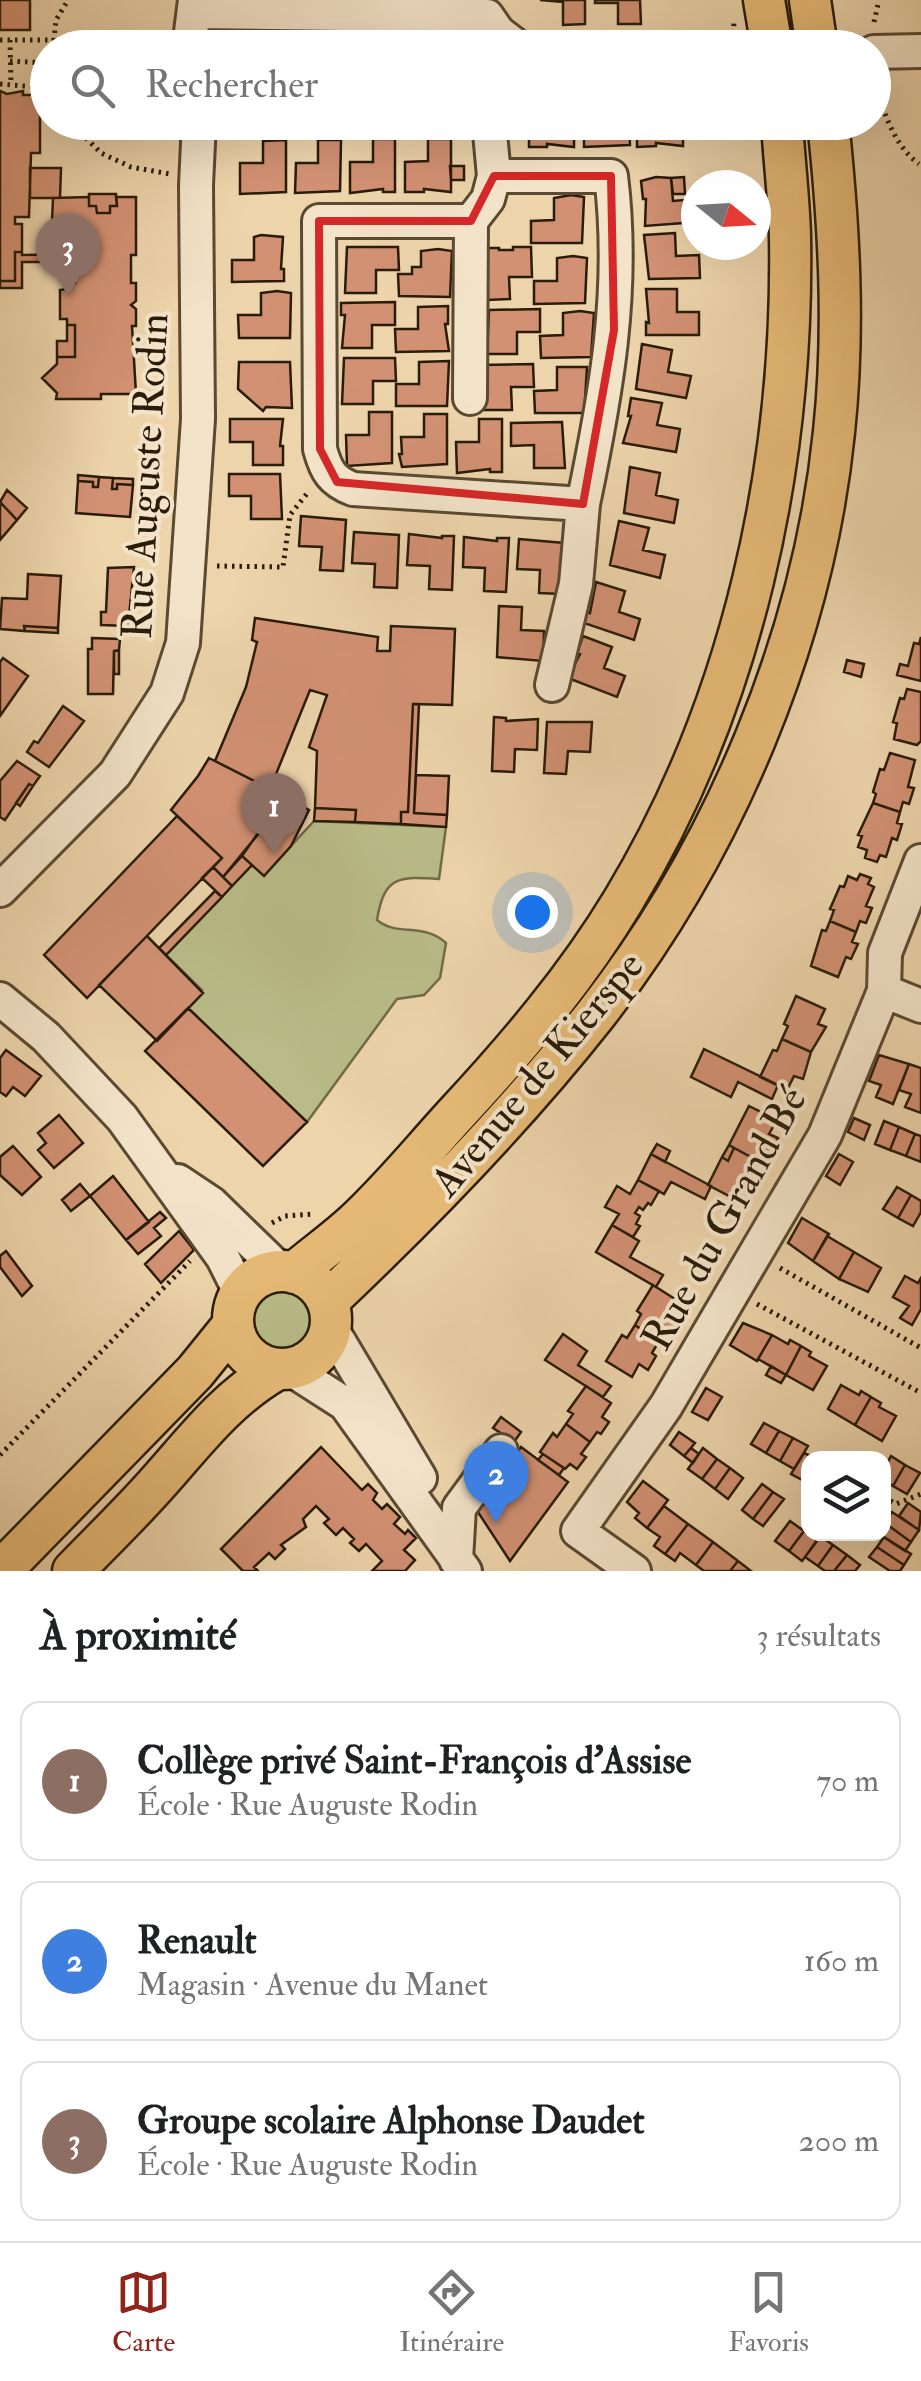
<!DOCTYPE html>
<html lang="fr">
<head>
<meta charset="utf-8">
<style>
	body { margin:0; font-family:"IM FELL Double Pica",serif; background:#f6f6f6; color:#202124 }
	.controls { position:absolute; right:30px; bottom:30px; display:grid; overflow:hidden; border-radius:20px; box-shadow:0 10px 40px #0002 }
	.controls button { width:90px; height:90px; display:grid; place-items:center; padding:0; border:0; border-bottom:2px solid #e0e0e0; background:#fff; color:#202124; font:50px sans-serif }
	.compass { position:absolute; left:681px; top:170px; width:90px; height:90px; border-radius:50%; background:#fff; box-shadow:0 10px 40px #0002; rotate:108deg }
	.you { position:absolute; left:532px; top:912px; width:35px; height:35px; margin:-25px; border:8px solid #fff; border-radius:50%; background:#1a73e8; box-shadow:0 0 0 15px #1a73e833 }
	.badge { display:grid; place-items:center; width:65px; height:65px; border-radius:50%; background:#8f2418; color:#fff; font-size:32px; font-weight:700 }
	.pin { position:absolute; translate:-50% -82px; filter:drop-shadow(0 2px 5px #0008) }
	.pin::after { content:''; position:absolute; top:52px; width:35px; height:30px; background:inherit; clip-path:polygon(0 0,100% 0,50% 100%) }
	.list { margin:0; padding:0; list-style:none }
	h2 { display:flex; justify-content:space-between; align-items:center; height:130px; margin:0; padding:0 40px; font-size:42px }
	h2 small { font-size:32px; font-weight:400; color:#757577 }
	.list li { display:grid; grid-template-columns:65px 1fr auto; gap:30px; align-items:center; box-sizing:border-box; height:160px; margin:0 20px 20px; padding:0 20px; border:2px solid #e0e0e0; border-radius:20px }
	.list b { display:block; font-size:38px; white-space:nowrap }
	.list p { margin:0; font-size:32px; white-space:nowrap; color:#757577 }
	.list em { font-size:32px; font-style:normal; color:#757577 }
	.icon { flex:none; width:55px; height:55px; fill:none; stroke:currentColor; stroke-width:2; stroke-linecap:round; stroke-linejoin:round }
	.map { position:relative; flex:none; width:921px; height:1571px; overflow:hidden }
	.search { position:absolute; background:#fff; box-shadow:0 10px 40px #0002; left:30px; right:30px; top:30px; height:110px; display:flex; align-items:center; gap:25px; box-sizing:border-box; padding:0 35px; border-radius:55px; color:#757577; font-size:38px }
	.sheet { height:670px; background:#fff }
	nav { display:flex; justify-content:space-around; align-items:center; box-sizing:border-box; height:140px; border-top:2px solid #e0e0e0; background:#fff; font-size:28px; color:#757577 }
	nav a { display:grid; justify-items:center; gap:5px }
	nav .on { color:#8f2418 }
	.map>svg:first-child { display:block }
	.green { fill:#b9bc88; stroke:#716c48; stroke-width:2.5 }
	.building { fill:#d29173; stroke:#291c09; stroke-width:2.5 }
	.lines { fill:none; stroke-linecap:round; stroke-linejoin:round }
	.minor-casing { stroke:#5a4a32; stroke-width:38 }
	.major-casing { stroke:#291c09; stroke-width:45 }
	.path { stroke:#291c09; stroke-width:5; stroke-dasharray:2.5 5; stroke-linecap:butt }
	.minor { stroke:#f3e3c8; stroke-width:32 }
	.major { stroke:#e6ba76; stroke-width:40 }
	.marked { fill:none; stroke:#d62828; stroke-width:8; stroke-linejoin:round }
	.labels { text-anchor:middle; stroke-width:8; stroke-linejoin:round; paint-order:stroke }
	.street-label { font-size:42px; fill:#291c09; stroke:#f3e3c8 }
</style>
</head>
<body>
<div class="map">
<svg width="921" height="1571" viewBox="0 0 921 1571">
	<rect width="100%" height="100%" fill="#edd4ab"/>
	<filter id="stains"><feTurbulence type="fractalNoise" baseFrequency=".002" numOctaves="4"/><feColorMatrix values="0 0 0 0 .2 0 0 0 0 .09 0 0 0 0 .02 0 0 0 .5 -.17"/></filter>
	<radialGradient id="worn" r=".72"><stop offset=".6" stop-color="#630" stop-opacity="0"/><stop offset="1" stop-color="#630" stop-opacity=".3"/></radialGradient>
	<path class="green" d="M257,38L436,40V47H257Z
		M314,821L446,827L439,879C399,876 384,876 377,920C397,937 423,922 446,943L440,978L424,995L397,999L307,1122L188,1008L202,990L166,955L252,865L264,875Z
		M252 1319a31 31 0 1 1 62 0a31 31 0 1 1-62 0Z"/>
	<path class="building" d="M0,0H30V30H0Z
		M540,0H585V24L563,25V2Z
		M595,0H640L641,24H618V3H595Z
		M0,91L7,94L23,91V95H40V153H31L29,217H15V224H22V252H15V281H0Z
		M529,122H574V147L547,144V147H529Z
		M584,122H629L630,145L584,147Z
		M637,122H683V146L656,143V146L637,147Z
		M373,139H395V192H383V189L350,193V162H373Z
		M428,139H451V192L424,189V192H405V162L428,161Z
		M286,140V192L240,194V163H263V141Z
		M318,140H341L340,191L295,193L296,163H318Z
		M450,166H464V180H451Z
		M30,168H61L60,198H30Z
		M656,177L671,178L673,201L696,199V222L645,226L646,199H643L641,181Z
		M684,177L685,194H673L671,178Z
		M89,194H116L117,206H110V213H97L96,206H89Z
		M571,195L584,197L582,243H531V221L554,220V198Z
		M89,197V206H96L97,213H110V206H117L116,197H136V255H131V283H136V301L131,305L136,309V326H132L136,394H101V399H56L57,393L42,378L57,364V357H75V325H67V319H60V290L67,289V283H75L74,254H53L52,229L56,226L52,222L53,198Z
		M675,233L676,256L699,255L700,278L649,279L644,235Z
		M261,235L283,237L281,269H284V281L232,282V260H254V237Z
		M347,247H398L399,270H376V293H345Z
		M513,247H531L532,277H509L510,299L487,300V248H499V250H513Z
		M438,249L452,251L450,297L399,296L398,274H412V267H421V251Z
		M15,252H22V255L74,254L75,262H22V288H0V281H15Z
		M573,256L587,258L585,303L534,304V281H557V258Z
		M646,289H677V312H699V335H646V322L649,323Z
		M277,291L291,293L290,338H239L238,315H261V293Z
		M395,302V325H372V348H342L345,315H341V303Z
		M448,306V324H445L449,351L396,352L395,329H418V307Z
		M540,309V332H517V354H487L489,310Z
		M580,311L594,313L591,357L541,358L540,336L563,335V313Z
		M67,325H75V357H57V341H67Z
		M642,344L672,350L668,372L691,376L686,398L636,389Z
		M344,358H395L396,381H373V404H342Z
		M449,361L447,406H396V384H419V362Z
		M239,362H290L292,408L266,407L263,411L238,389Z
		M533,364L534,387H511L512,410H482L481,365Z
		M557,367H587L585,400H588V413H535L534,391L557,390Z
		M631,398L662,403L657,425L680,429L676,452L623,443L631,416H628Z
		M369,412H392V463L347,466L346,435H369Z
		M424,414H447V464L402,467L399,454H402L401,437H424Z
		M230,419H283L280,446H283V465H253V442H230Z
		M479,419H502V472H490V469L457,473L456,442H479Z
		M562,422L565,468H534V445L511,446V423Z
		M630,467L660,473L656,495L678,500L674,523L624,513Z
		M229,474H280L282,519H251V496H229Z
		M78,475L99,477L98,487H93V482L78,481Z
		M99,477L113,478L112,489H117V484L133,485L130,517L76,513L78,481L93,482V487H98Z
		M113,478L133,479V485L117,484V489H112Z
		M7,490L27,508L17,520L0,502Z
		M0,502L17,520L0,540Z
		M301,516L346,520L343,571L320,570L322,547L299,546Z
		M619,521L649,528L643,550L665,555L660,578L610,565Z
		M354,532L399,535L397,588L374,587L375,564L352,563Z
		M409,534L442,538V536H454L452,590L429,589L430,566L407,565Z
		M464,537L497,541V538H509L506,592L484,591L485,568L463,567Z
		M519,539L564,543L562,594L539,593L540,570L517,569Z
		M134,567L128,626L101,625V612H106L108,568Z
		M28,574L61,576L58,628L24,626L25,631L0,629L2,598L27,599Z
		M596,582L625,591L619,612L640,619L634,640L584,623L587,612L590,613Z
		M499,606L522,607L521,630L544,631L543,661L497,657Z
		M255,618L378,637L377,651H390L391,626L455,629L452,705L413,704L408,812H401V824L355,822L356,810L315,808L317,751L309,747L327,695L310,690L270,789L215,761L246,687L257,642L252,640Z
		M24,626L58,628V633L25,631Z
		M583,636L612,647L604,668L625,676L617,697L568,678L580,654L577,653Z
		M921,637V681L897,675L900,664L908,666L914,643L919,644Z
		M92,638L120,639L119,650L114,651L113,694H88V649H92Z
		M119,650V674H114V651Z
		M3,658L28,676L0,716V662Z
		M847,660L864,664L861,677L844,672Z
		M907,689L921,692V741L917,745L894,739L897,723L893,722L900,698L904,699Z
		M413,704H419L414,813L447,815L446,827L401,824V812H408Z
		M63,706L84,721L49,767L27,752L34,741L38,743Z
		M494,717L506,718V721L538,719L537,750L515,749L514,772L492,771Z
		M547,722H592L590,752L568,751L566,774L544,773Z
		M890,753L915,760L908,787L914,788L909,804L903,802L900,812L873,803L876,794L873,792L880,769L884,770Z
		M209,758L270,789L276,778L290,785L269,821L223,877L213,867L222,858L171,810L198,776Z
		M17,761L40,776L33,786L29,784L5,820L0,817V781Z
		M416,775L449,776L447,815L414,813Z
		M29,784L33,786L20,806L16,803Z
		M290,785L300,791L294,802L284,796Z
		M284,796L309,810L291,846L264,876L242,856Z
		M873,803L900,812L897,823L902,824L897,840L892,838L886,857L880,855L877,862L865,858L867,850L858,847L862,836L858,835Z
		M315,808L356,810L355,822L314,821Z
		M177,816L222,858L87,998L44,955Z
		M242,856L252,865L232,886L223,877Z
		M213,867L232,886L222,897L202,878Z
		M860,874L871,878L868,884L874,887L866,906L872,908L866,923L860,921L856,932L830,921L834,910L830,909L840,886L844,887L848,876L857,880Z
		M215,891L222,897L166,955L159,948Z
		M830,921L856,932L852,942L858,944L851,959L846,957L838,977L811,966L822,930L826,931Z
		M147,936L203,993L157,1041L99,985Z
		M796,996L825,1009L818,1024L826,1027L811,1052L782,1039L788,1026L784,1024Z
		M188,1008L307,1122L263,1166L145,1051Z
		M782,1039L811,1052L803,1079L794,1076L787,1090L760,1077L773,1050L777,1051Z
		M704,1049L778,1085L772,1099L738,1082L731,1097L691,1077Z
		M6,1050L41,1076L25,1096L13,1087L6,1096L0,1092V1058Z
		M879,1055L909,1064L893,1104L876,1097L881,1085L869,1081Z
		M909,1064L921,1068V1113L905,1107L911,1094L899,1090Z
		M749,1106L777,1120L769,1134L778,1138L770,1152L765,1150L760,1162L729,1145Z
		M59,1115L83,1143L54,1168L38,1150L46,1143L38,1133Z
		M854,1118L870,1125L864,1140L848,1132Z
		M884,1121L899,1127L890,1150L875,1144Z
		M899,1127L915,1134L906,1156L890,1150Z
		M915,1134L921,1136V1162L906,1156Z
		M657,1144L670,1151L665,1162L651,1154Z
		M729,1145L734,1148L728,1161L722,1157Z
		M13,1146L41,1177L22,1195L0,1175V1157Z
		M734,1148L760,1162L754,1173L758,1176L751,1189L743,1185L735,1199L708,1185L722,1157L728,1161Z
		M651,1154L711,1186L705,1199L671,1182L664,1194L638,1180Z
		M839,1154L853,1162L840,1185L826,1176Z
		M113,1176L149,1222L126,1240L90,1196Z
		M638,1180L659,1191L651,1205L648,1203L643,1210L639,1207L635,1213L640,1216L636,1224L640,1226L633,1237L612,1225L619,1214L605,1207L617,1186L630,1194Z
		M80,1184L90,1196L71,1211L62,1200Z
		M897,1187L911,1195L898,1218L883,1209Z
		M911,1195L921,1201V1212L913,1226L898,1218Z
		M160,1212L166,1218L154,1228L161,1236L138,1254L126,1240Z
		M802,1218L829,1234L813,1261L788,1243Z
		M612,1225L639,1241L630,1257L663,1275L656,1287L596,1252Z
		M179,1231L194,1250L161,1283L145,1264Z
		M827,1236L854,1252L839,1279L813,1261Z
		M6,1251L32,1286L22,1296L0,1267V1256Z
		M854,1252L881,1268L868,1292L839,1279Z
		M905,1276L918,1283L921,1278V1309L912,1325L900,1318L909,1306L893,1297Z
		M653,1285L678,1301L672,1314L679,1318L671,1332L666,1329L659,1341L635,1325L641,1314L637,1311Z
		M743,1323L772,1335L757,1361L730,1345Z
		M635,1325L659,1341L652,1353L656,1356L648,1370L639,1364L632,1377L606,1361L622,1335L627,1338Z
		M563,1334L587,1351L578,1365L611,1386L603,1397L545,1360Z
		M772,1335L788,1344L790,1340L801,1346L786,1375L758,1359Z
		M801,1346L811,1352L809,1356L827,1366L813,1390L786,1375Z
		M771,1366L786,1375L781,1383L766,1375Z
		M841,1385L859,1395L861,1391L871,1397L855,1425L828,1409Z
		M586,1386L611,1403L602,1417L609,1422L601,1434L597,1432L590,1442L566,1424L573,1414L568,1411Z
		M706,1388L722,1397L708,1420L692,1412Z
		M871,1397L881,1403L879,1407L896,1416L882,1441L855,1425Z
		M501,1417L521,1432L514,1442L493,1428Z
		M764,1423L779,1431L766,1453L751,1444Z
		M566,1424L590,1442L581,1454L586,1457L577,1469L570,1464L565,1469L540,1452L553,1433L557,1437Z
		M779,1431L793,1438L780,1461L766,1453Z
		M679,1432L695,1443L684,1456L670,1445Z
		M793,1438L808,1446L794,1469L780,1461Z
		M321,1447L362,1490L368,1484L377,1493L373,1500L382,1509L387,1504L400,1517L394,1524L405,1534L408,1530L416,1538L404,1550L415,1560L405,1571H372L382,1561L366,1544L359,1551L350,1543L354,1539L343,1528L336,1535L324,1523L329,1519L316,1506L303,1519L306,1527L281,1545L285,1549L275,1559L269,1553L254,1567L258,1571H243L221,1549Z
		M521,1447L568,1482L510,1561L476,1509Z
		M691,1448L699,1454L693,1463L684,1456Z
		M703,1448L717,1459L702,1479L688,1469Z
		M804,1453L815,1458H808L806,1482L791,1474Z
		M543,1454L564,1468L559,1475L538,1460Z
		M891,1456L905,1465L893,1486L884,1480V1469Z
		M717,1459L730,1468L715,1489L702,1479Z
		M905,1465L920,1473L907,1494L893,1486Z
		M730,1468L743,1478L728,1499L715,1489Z
		M643,1481L668,1500L647,1528L635,1518L639,1513L627,1502Z
		M762,1484L773,1492L753,1519L742,1510Z
		M773,1492L784,1499L763,1526L753,1519Z
		M908,1503L921,1512L919,1530L899,1516Z
		M664,1506L688,1524L665,1554L654,1546L660,1537L647,1528Z
		M892,1512L919,1530L911,1542L885,1523Z
		M790,1521L804,1531L789,1551L775,1541Z
		M885,1523L911,1542L905,1551L879,1534H884Z
		M688,1524L713,1542L696,1565L680,1553L675,1561L665,1554Z
		M804,1531L817,1541L802,1561L789,1551Z
		M820,1536L833,1545L818,1566L805,1557Z
		M884,1537L911,1554L904,1565L877,1547Z
		M713,1542L738,1561L730,1571H704L696,1565Z
		M833,1545L847,1555L834,1571H825L818,1566Z
		M877,1547L904,1565L900,1571H890L869,1557Z
		M847,1555L860,1565L855,1571H834Z
		M738,1561L751,1571H730Z"/>
	<g class="lines">
		<g class="minor-casing">
			<path id="minor" d="M195,12L487,16L498,32L519,48
				M189,48L195,0
				M874,52L921,51
				M489,122L494,176
				M494,176H611C625,290 606,394 583,504L353,489C332,481 326,471 320,449L319,221H471L488,199Z
				M470,398L471,221
				M552,685L576,584L583,504
				M0,890L115,774L167,693L183,643L198,419L196,185L199,122
				M884,991L921,1006
				M0,999L46,1037L122,1118L223,1258L241,1294
				M178,1181L211,1203L282,1272
				M331,1328L420,1478
				M292,1370L345,1404L465,1571
				M456,1560L459,1508L501,1451
				M634,1571L578,1531L666,1406L825,1135L884,991L885,953L921,861"/>
		</g>
		<g class="major-casing">
			<path id="major" d="M764,0L772,48
				M810,0L817,48
				M233 1320a49 49 0 1 1 98 0a49 49 0 1 1-98 0Z
				M294,1273C315,1255 338,1239 358,1220C393,1187 423,1150 455,1115C517,1048 576,979 623,901C743,703 794,466 790,236C789,198 784,160 782,122
				M328,1301C423,1211 515,1117 596,1014C724,850 813,639 834,432C845,329 839,225 828,122
				M1,1571L195,1372L233,1325
				M73,1571C100,1543 128,1516 154,1487C193,1444 224,1400 276,1370"/>
		</g>
		<path class="path" d="M874,22L879,0
			M0,40H53
			M10,40L11,84
			M733,41L734,21
			M53,48L56,20L68,0
			M10,61L48,63
			M874,78C882,108 893,145 919,164
			M0,84L48,88
			M70,122L101,153L131,167L170,174
			M217,566L283,567L290,515L309,491
			M272,1223L285,1216L314,1214
			M780,1268L921,1348
			M757,1304L921,1393
			M0,1455L190,1261
			M884,1497L896,1504L921,1494"/>
		<use href="#minor" class="minor"/>
		<use href="#major" class="major"/>
	</g>
	<path class="marked" d="M494,176H611L614,330L583,504L337,482L320,449L319,221H471Z"/>
	<g class="labels">
		<g class="street-label">
			<text transform="translate(144 476) rotate(-87)" y="15">Rue Auguste Rodin</text>
			<text transform="translate(536 1073) rotate(-50)" y="15">Avenue de Kierspe</text>
			<text transform="translate(723 1218) rotate(-61)" y="15">Rue du Grand Bé</text>
		</g>
	</g>
	<rect width="100%" height="100%" filter="url(#stains)"/>
	<rect width="100%" height="100%" fill="url(#worn)"/>
</svg>
<div class="controls">
<button><svg class="icon" aria-label="layers" viewBox="0 0 24 24"><path d="M12 4l9 5-9 5-9-5zM3 14l9 5 9-5"/></svg></button>
</div>
<svg class="compass" viewBox="-18 -18 36 36"><path d="M0-13l5 13h-10z" fill="#e53935"/><path d="M0 13l5-13h-10z" fill="#757577"/></svg>
<div class="you"></div>
<div class="pin badge" style="left:274px;top:855px;background:#8d6e63">1</div>
<div class="pin badge" style="left:496px;top:1523px;background:#3f7fe0">2</div>
<div class="pin badge" style="left:68px;top:296px;background:#8d6e63">3</div>
<div class="search"><svg class="icon" aria-label="search" viewBox="0 0 24 24"><circle cx="10" cy="10" r="6"/><path d="M15 15l6 6"/></svg>Rechercher</div>
</div>
<section class="sheet">
<h2>À proximité<small>3 résultats</small></h2>
<ul class="list">
<li><span class="badge" style="background:#8d6e63">1</span><div><b>Collège privé Saint-François d'Assise</b><p>École · Rue Auguste Rodin</p></div><em>70 m</em></li>
<li><span class="badge" style="background:#3f7fe0">2</span><div><b>Renault</b><p>Magasin · Avenue du Manet</p></div><em>160 m</em></li>
<li><span class="badge" style="background:#8d6e63">3</span><div><b>Groupe scolaire Alphonse Daudet</b><p>École · Rue Auguste Rodin</p></div><em>200 m</em></li>
</ul>
</section>
<nav>
<a class="on"><svg class="icon" aria-label="map" viewBox="0 0 24 24"><path d="M3 6l6-2 6 2 6-2v14l-6 2-6-2-6 2zM9 4v14M15 6v14"/></svg>Carte</a>
<a><svg class="icon" aria-label="directions" viewBox="0 0 24 24"><path d="M12 3l9 9-9 9-9-9zM9 14v-3h6M13 9l2 2-2 2"/></svg>Itinéraire</a>
<a><svg class="icon" aria-label="saved" viewBox="0 0 24 24"><path d="M7 4h10v16l-5-4-5 4z"/></svg>Favoris</a>
</nav>
</body>
</html>
